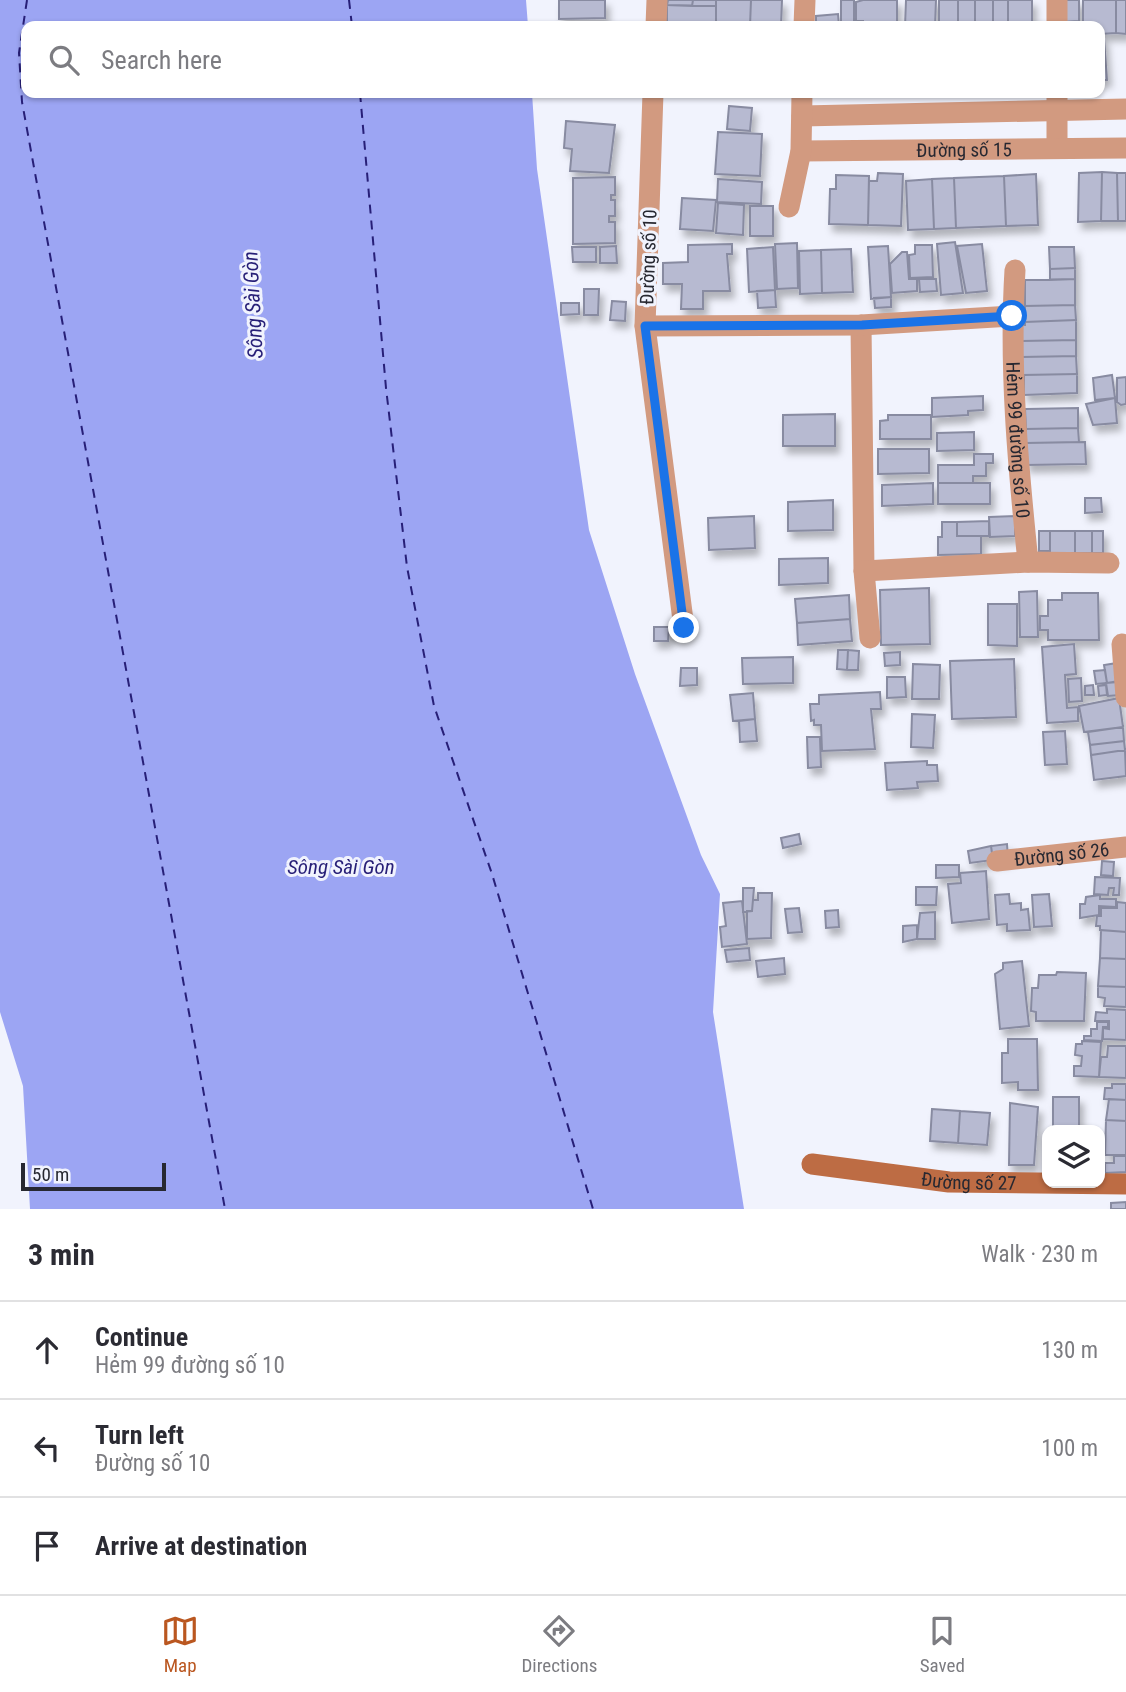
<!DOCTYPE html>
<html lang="en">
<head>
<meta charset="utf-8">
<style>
	body { margin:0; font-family:"Roboto Condensed",sans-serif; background:#f2f2f3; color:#2b2b33 }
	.controls { position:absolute; right:21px; bottom:21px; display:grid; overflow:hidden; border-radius:14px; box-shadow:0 2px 5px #0004 }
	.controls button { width:63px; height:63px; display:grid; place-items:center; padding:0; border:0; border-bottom:2px solid #e1e1e2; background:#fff; color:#2b2b33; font:35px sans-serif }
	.scale { position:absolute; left:21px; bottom:18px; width:145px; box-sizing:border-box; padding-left:7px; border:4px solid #272831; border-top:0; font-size:19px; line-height:24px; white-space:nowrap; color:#272831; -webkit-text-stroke:5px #f1f3fd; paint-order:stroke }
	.stop { position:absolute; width:21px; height:21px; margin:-16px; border:5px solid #1a73e8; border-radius:50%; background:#fff }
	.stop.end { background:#1a73e8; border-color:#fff; box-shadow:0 2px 7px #0008 }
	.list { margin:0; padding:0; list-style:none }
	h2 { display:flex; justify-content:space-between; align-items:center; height:91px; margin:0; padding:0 28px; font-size:30px }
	h2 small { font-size:23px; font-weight:400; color:#7c7c81 }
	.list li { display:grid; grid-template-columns:46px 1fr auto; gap:21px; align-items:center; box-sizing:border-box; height:98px; padding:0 28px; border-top:2px solid #e1e1e2 }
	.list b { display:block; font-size:26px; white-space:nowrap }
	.list p { margin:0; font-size:23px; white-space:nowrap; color:#7c7c81 }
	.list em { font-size:23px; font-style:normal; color:#7c7c81 }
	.icon { flex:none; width:38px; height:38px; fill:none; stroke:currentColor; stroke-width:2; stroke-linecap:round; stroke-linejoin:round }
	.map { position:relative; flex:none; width:1126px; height:1209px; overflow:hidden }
	.search { position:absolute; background:#fff; box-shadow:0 2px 5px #0004; left:21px; right:21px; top:21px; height:77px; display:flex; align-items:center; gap:18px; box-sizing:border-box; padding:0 24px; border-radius:14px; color:#7c7c81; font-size:26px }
	.sheet { height:385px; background:#fff }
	nav { display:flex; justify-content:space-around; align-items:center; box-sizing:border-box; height:98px; border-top:2px solid #e1e1e2; background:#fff; font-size:19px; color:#7c7c81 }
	nav a { display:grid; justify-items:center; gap:4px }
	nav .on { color:#ba5720 }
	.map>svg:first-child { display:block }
	.water { fill:#9ca5f3 }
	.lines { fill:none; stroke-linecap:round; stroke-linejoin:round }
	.ferry { stroke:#271f77; stroke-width:2; stroke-dasharray:9 7; stroke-linecap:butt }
	.building { fill:#b7bad1; stroke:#888ba1; stroke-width:2; filter:url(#shadow) }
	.street { stroke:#d29a80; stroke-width:21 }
	.secondary { stroke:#bd6c44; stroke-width:21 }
	.route { stroke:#1a73e8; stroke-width:9 }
	.labels { text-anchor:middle; stroke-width:6; stroke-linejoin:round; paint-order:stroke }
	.street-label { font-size:19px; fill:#272831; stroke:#f1f3fd }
	.water-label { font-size:21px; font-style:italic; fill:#271f77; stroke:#f1f3fd }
</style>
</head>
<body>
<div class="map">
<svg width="1126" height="1209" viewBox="0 0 1126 1209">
	<defs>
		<filter id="shadow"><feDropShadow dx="4" dy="7" stdDeviation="3.5" flood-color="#0004"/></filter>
	</defs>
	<rect width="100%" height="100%" fill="#f1f3fd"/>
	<path class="water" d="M0,0H526L528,26H26V93H532L537,169L589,530L635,674L701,855L720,894L713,1012L744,1209H30L23,1086L0,1012Z"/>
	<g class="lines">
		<path class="ferry" d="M27,0L19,53L22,102L225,1209
			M349,0L352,26
			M360,93L386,388L407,567L434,706L492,874L593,1209"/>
	</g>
	<path class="building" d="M559,0H605V18L559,19Z
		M668,0H693L692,6L667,5Z
		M693,0H716V6H692Z
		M716,0H751L750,26H716Z
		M751,0H782L781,26H750Z
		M841,0H854V26H841Z
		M863,0H897V26H863V21H856V2Z
		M906,0H936L935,26H905Z
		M939,0H958V26H939Z
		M958,0H975V26H958Z
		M975,0H993V26H975Z
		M993,0H1008V26H993Z
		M1008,0H1032V26H1008Z
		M1061,0H1079V21L1062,22Z
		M1083,0H1116V33L1100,34V26H1083Z
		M1116,0H1126V34L1116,33Z
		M667,5L716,6V26H667Z
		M838,14L839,26H816V16Z
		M1100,38H1104L1107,80H1100Z
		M729,106L752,108L750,131L727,129Z
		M566,121L615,125L609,173L570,171L572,149L564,148Z
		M718,132L762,134L760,176L715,174Z
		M1102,172L1101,221L1078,222L1079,173Z
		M1102,172L1117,173L1118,221H1101Z
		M878,173L903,174L901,226L868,225L869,181H877Z
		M1117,173H1126V221H1118Z
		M1036,174L1038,225L1006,226L1004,176Z
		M836,175L869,176L868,225L829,224L830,189H836Z
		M1004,176L1006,226L956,228L954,178Z
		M615,177V195H611V200H615V216H609V222H615V243L573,244V178Z
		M954,178L956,228L934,229L932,179Z
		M718,179L762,182L761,204L717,202Z
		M932,179L934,229L908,230L906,181Z
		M682,198L716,200L713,231L680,229Z
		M718,203L744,205L743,235L716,233Z
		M750,206H773V236H750Z
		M955,242L963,293L941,295L937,244Z
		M797,243L798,288L777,289L775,244Z
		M732,244V254H727L730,291H703V309H681L682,284H663V263L688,262V245Z
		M982,244L987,291L966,293L957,246Z
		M915,245H932L933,277L910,278L909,255L915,254Z
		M616,246L617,263H600V247Z
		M888,246L891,297L871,299L868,247Z
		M572,247H596V262H573Z
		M773,247L775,290L749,292L747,249Z
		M1049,247H1074L1075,268L1050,269Z
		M851,249L853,292L822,293L821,250Z
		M821,250L822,293L800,294L799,251Z
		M902,252H907L909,279H917V291L892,293L890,264Z
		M1075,268V279L1050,280V269Z
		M919,279H936L937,291L920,292Z
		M1075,279V305L1025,306V280Z
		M584,289H599L598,315H584Z
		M775,290L776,307L758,308L757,291Z
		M891,297V307L875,308L874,298Z
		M612,301L626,302L625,321L610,320Z
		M561,303H579V314L561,315Z
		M1075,305L1076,320L1025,322V306Z
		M1076,320V340L1022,341V325H1025V322Z
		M1076,340V356L1022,357V341Z
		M1076,356L1077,374L1022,375V357Z
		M1077,374V393L1024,395V375Z
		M1112,375L1115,398L1095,400L1093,378Z
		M1126,377V404L1121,405L1117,402V378Z
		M983,396V410L968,411V415L932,417V398Z
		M1115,398L1117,423L1093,425L1086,404Z
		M1078,408V428L1026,429L1025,409Z
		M835,414V446H783V415Z
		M888,415H931V439H880V421L888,420Z
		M1078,428L1079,442L1026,443V429Z
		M974,432V450L937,451V433Z
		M1085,442L1086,464L1026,465V443Z
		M878,449H929V473L878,474Z
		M974,454H993V463H986V476H973V483H938V465H974Z
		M933,483V504L882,506V485Z
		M938,483H990V504H938Z
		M1085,498H1101L1102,512L1085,513Z
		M833,500V530L788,531V502Z
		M754,516L755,548L709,550L708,518Z
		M1015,516V536L990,537L989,517Z
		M989,521V536H957V522Z
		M942,522H957V536H981V554L938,555V537H942Z
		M1039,531H1050V551H1039Z
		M1050,531H1075V553H1050Z
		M1075,531H1092V553H1075Z
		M1092,531H1103V553H1092Z
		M828,558V583L779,585V559Z
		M929,588L930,644L881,645L880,590Z
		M1037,591L1038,637H1020L1019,592Z
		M1062,593H1098L1099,640H1048V630H1040V616H1048V600H1062Z
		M849,595L850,619L797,623L795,599Z
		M988,604H1017V646L988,645Z
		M850,619L852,641L798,645L797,623Z
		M654,627H669L668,641H654Z
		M1074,644L1076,674L1065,675L1067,708L1078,707V721L1047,723L1042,647Z
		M838,650H848L847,670L837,669Z
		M848,650L859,651L858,670H847Z
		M900,652V665L885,666L884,653Z
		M793,657V683L743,684L742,658Z
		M1014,659L1016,717L952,719L950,661Z
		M1117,663L1119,681L1107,683L1104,665Z
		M913,664L940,665L939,699H912Z
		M681,668H697V685L680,686Z
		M1105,670L1107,683L1096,684L1094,671Z
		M887,677H905L906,697L887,698Z
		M1081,678L1082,701L1069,702L1068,679Z
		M1118,682L1120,695L1108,696L1106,683Z
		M1093,685L1094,695H1085V686Z
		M1106,685L1107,695L1099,696L1098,686Z
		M880,692L881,709H871L875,749L822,751L821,725H814V720L811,721L810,704H819V695Z
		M753,693L755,719L733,721L730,695Z
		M1119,698L1123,727L1084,732L1079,706Z
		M912,714L935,715L933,748L911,747Z
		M755,719L757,741L740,742L739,721Z
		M1123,727L1124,741L1090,745L1088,732Z
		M1065,731L1067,764L1045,765L1043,732Z
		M807,737H820L821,767L808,768Z
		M1124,741L1125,750L1091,755L1090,745Z
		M1125,750L1126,776L1094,780L1091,755Z
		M927,761V765H937L938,781L917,782L918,788L887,790L885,763Z
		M799,834L801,844L783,848L781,838Z
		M1007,844L1008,858L993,860L991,846Z
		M991,846L993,860L970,863L968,851Z
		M1102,861L1114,862L1113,876L1101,875Z
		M936,865H959V877L936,878Z
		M986,871L989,919L952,923L948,884L961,883L960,873Z
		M1095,877L1120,878L1119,895H1113L1114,888H1109L1108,895L1094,894Z
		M916,887H937L936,905H916Z
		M743,888H754L752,911L743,912Z
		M758,893H772L771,938L747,939V911H752L753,900H758Z
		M1009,894L1010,904L1021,903V910L1028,909L1030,930L1007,931V924L997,925L995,895Z
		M1049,894L1052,926L1034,927L1032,895Z
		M1100,895V899H1116V907L1099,906V915L1080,918V904H1085L1086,897Z
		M742,901L747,944L722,947L720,927L726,926L723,903Z
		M1117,902L1126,903V932L1100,930V926H1096L1097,916H1101V908H1117Z
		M799,908L802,932L788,933L785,909Z
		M838,910L839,927L826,928L825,911Z
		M935,912V939H917L920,913Z
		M917,925V939L903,942V926Z
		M1101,930L1126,932V959L1100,958Z
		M749,948L750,960L727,962L725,950Z
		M784,958L785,974L758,977L756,961Z
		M1100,958L1126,959V987L1098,986Z
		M1022,961L1029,1026L1000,1029L995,974L1003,969V963Z
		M1057,972L1086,973L1084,1021H1036V1012L1031,1011L1032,988H1038L1039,975H1056Z
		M1098,986L1126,987V1007L1104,1006L1105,998L1098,997Z
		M1107,1009L1126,1010V1040L1103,1039V1028L1109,1029V1021H1095L1096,1012L1107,1013Z
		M1097,1022H1108V1027H1103L1102,1041L1084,1040V1036H1091V1029H1097Z
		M1008,1039H1037L1038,1090H1018V1082L1002,1083V1053H1008Z
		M1082,1041L1101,1042L1099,1077L1074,1076V1066H1081L1082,1056L1075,1055L1076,1044H1082Z
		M1108,1046H1126V1078L1099,1077L1101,1057H1107Z
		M1112,1084H1126V1100L1104,1099L1105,1088H1112Z
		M1053,1097H1079V1130H1053Z
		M1109,1099L1126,1100V1121L1106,1120Z
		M1010,1103L1038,1107L1034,1165H1009Z
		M932,1109L960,1111L958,1143L930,1141Z
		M960,1111L990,1113L987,1145L958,1143Z
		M1106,1120L1126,1121V1155H1105Z
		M1114,1156H1126V1172L1105,1173V1163H1114Z
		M1126,1202V1209H1111V1203Z"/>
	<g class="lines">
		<g class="street">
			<path d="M1057,0V26"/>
			<path d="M656,26L657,0"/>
			<path d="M804,26L805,0"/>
			<path d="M653,93L645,326L684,628"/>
			<path d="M802,116L1126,109"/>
			<path d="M1057,148V93"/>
			<path id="s1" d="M801,151L1126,148"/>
			<path d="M789,207L801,151L802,93"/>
			<path id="s2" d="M1015,270C1009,367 1018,465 1028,562"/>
			<path d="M861,325L864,571L870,638"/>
			<path d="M645,326L861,325L1012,316"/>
			<path d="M864,571L1028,562L1109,563"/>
			<path d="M1122,644L1126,697"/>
			<path id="s3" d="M997,861L1126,847"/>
		</g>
		<path class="secondary" id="s4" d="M812,1164L949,1182L1126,1184"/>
	</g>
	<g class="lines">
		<path class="route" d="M684,628L645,326L862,325L1012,316"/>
	</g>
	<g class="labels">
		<g class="street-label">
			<text dy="7" stroke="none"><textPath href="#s1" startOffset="163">Đường số 15</textPath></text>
			<text transform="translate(648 257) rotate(-88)" y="7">Đường số 10</text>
			<text dy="7" stroke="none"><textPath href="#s2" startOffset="170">Hẻm 99 đường số 10</textPath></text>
			<text dy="7" stroke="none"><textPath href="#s3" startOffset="65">Đường số 26</textPath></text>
			<text dy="7" stroke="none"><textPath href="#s4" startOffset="158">Đường số 27</textPath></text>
		</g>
		<g class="water-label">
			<text transform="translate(253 305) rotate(-93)" y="7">Sông Sài Gòn</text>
			<text x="341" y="874">Sông Sài Gòn</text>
		</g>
	</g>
</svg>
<div class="controls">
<button><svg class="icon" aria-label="layers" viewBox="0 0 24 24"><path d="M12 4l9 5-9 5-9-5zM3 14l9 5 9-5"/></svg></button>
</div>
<div class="scale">50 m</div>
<div class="stop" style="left:1012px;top:316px"></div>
<div class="stop end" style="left:684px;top:628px"></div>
<div class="search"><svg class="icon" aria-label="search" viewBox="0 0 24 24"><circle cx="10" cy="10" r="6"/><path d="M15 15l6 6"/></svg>Search here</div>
</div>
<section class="sheet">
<h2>3 min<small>Walk · 230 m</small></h2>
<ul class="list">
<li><svg class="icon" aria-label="ahead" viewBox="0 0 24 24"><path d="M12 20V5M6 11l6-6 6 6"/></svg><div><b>Continue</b><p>Hẻm 99 đường số 10</p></div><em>130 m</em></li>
<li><svg class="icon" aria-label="left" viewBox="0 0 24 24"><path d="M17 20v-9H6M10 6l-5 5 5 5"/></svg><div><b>Turn left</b><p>Đường số 10</p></div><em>100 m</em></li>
<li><svg class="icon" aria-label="arrive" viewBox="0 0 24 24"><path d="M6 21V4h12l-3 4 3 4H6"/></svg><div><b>Arrive at destination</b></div></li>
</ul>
</section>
<nav>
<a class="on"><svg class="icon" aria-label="map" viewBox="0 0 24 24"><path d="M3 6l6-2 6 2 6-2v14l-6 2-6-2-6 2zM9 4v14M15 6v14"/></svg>Map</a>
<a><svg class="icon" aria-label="directions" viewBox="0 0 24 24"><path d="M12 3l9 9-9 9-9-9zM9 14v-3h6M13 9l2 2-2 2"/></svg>Directions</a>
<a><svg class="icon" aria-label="saved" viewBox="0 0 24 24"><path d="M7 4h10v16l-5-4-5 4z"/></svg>Saved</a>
</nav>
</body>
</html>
